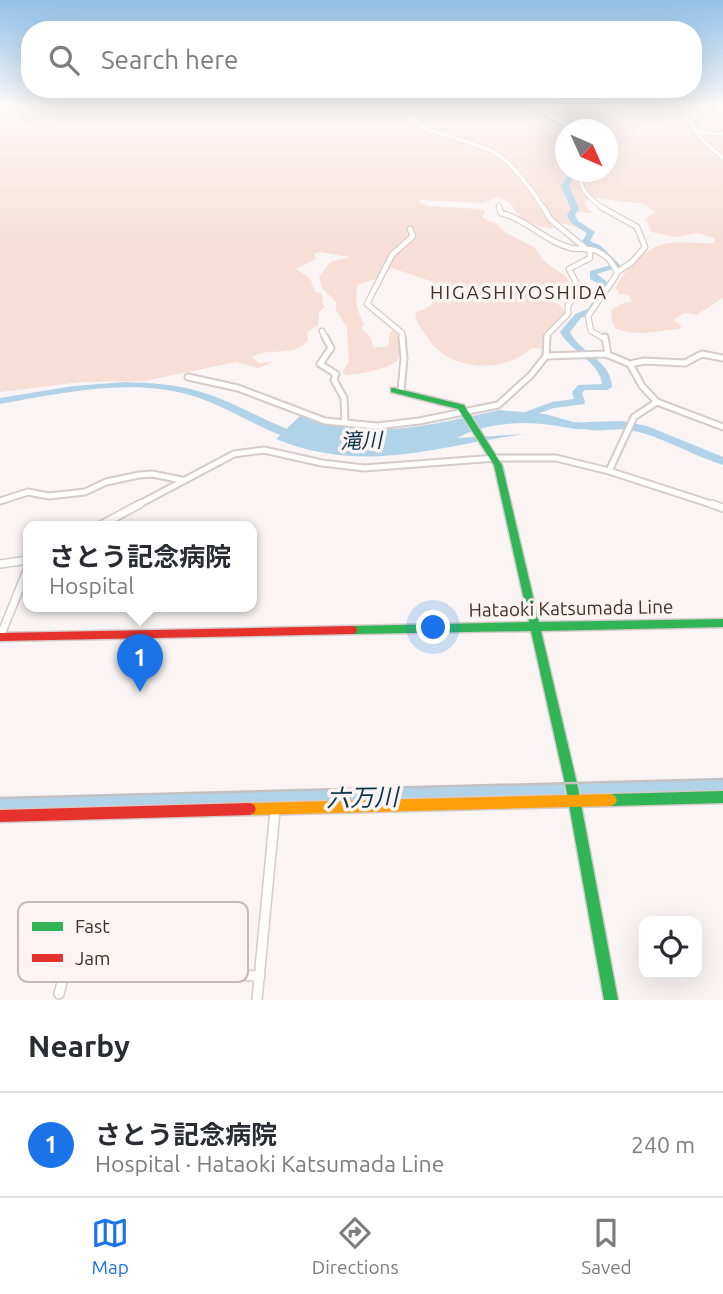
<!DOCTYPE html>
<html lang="en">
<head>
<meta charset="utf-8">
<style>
	body { margin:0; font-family:Ubuntu,"Noto Sans JP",sans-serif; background:#f7f7f7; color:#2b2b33 }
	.controls { position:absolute; right:21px; bottom:21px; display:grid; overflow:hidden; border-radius:14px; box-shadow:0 7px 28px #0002 }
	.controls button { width:63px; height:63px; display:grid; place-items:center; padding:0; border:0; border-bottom:2px solid #e1e1e2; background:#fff; color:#2b2b33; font:35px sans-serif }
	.compass { position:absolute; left:555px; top:119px; width:63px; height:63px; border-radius:50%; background:#fff; box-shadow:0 7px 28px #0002; rotate:135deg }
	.you { position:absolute; left:434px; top:628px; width:24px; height:24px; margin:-18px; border:5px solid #fff; border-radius:50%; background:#1a73e8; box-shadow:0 0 0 10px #1a73e833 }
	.badge { display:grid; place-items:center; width:46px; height:46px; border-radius:50%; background:#1a73e8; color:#fff; font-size:23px; font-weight:700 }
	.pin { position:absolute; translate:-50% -58px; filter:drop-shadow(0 2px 4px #0008) }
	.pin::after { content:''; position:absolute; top:37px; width:24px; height:21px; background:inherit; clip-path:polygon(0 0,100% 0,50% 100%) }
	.popup { position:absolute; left:23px; top:521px; width:234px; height:91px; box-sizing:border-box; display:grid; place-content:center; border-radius:14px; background:#fff; filter:drop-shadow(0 2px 5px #0005); font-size:23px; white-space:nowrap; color:#7c7c81 }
	.popup b { font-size:26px; color:#2b2b33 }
	.popup::after { content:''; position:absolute; left:50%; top:100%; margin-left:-14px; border:14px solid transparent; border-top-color:#fff }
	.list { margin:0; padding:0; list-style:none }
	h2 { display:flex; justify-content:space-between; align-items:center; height:91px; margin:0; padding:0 28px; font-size:30px }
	h2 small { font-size:23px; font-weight:400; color:#7c7c81 }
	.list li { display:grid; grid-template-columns:46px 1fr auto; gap:21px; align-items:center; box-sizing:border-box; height:105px; padding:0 28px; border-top:2px solid #e1e1e2 }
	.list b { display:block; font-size:26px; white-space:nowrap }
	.list p { margin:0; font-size:23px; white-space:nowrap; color:#7c7c81 }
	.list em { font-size:23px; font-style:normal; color:#7c7c81 }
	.icon { flex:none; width:38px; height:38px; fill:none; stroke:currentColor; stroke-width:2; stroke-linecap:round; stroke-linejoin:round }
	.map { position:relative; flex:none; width:723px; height:1000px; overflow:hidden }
	.search { position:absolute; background:#fff; box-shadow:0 7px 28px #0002; left:21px; right:21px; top:21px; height:77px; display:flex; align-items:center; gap:18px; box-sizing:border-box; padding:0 24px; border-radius:28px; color:#7c7c81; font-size:26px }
	.sheet { height:196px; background:#fff }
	nav { display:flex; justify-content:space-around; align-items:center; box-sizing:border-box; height:98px; border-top:2px solid #e1e1e2; background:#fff; font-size:19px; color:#7c7c81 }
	nav a { display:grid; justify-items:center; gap:4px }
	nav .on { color:#1a73e8 }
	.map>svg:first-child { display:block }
	.green { fill:#f7ded7; fill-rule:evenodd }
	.water { fill:#b0d3e9 }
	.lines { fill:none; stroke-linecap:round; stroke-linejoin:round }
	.river { fill:#b0d3e9; fill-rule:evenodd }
	.street-far4-casing { stroke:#d5cbc9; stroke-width:5 }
	.street-far3-casing { stroke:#d5cbc9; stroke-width:7 }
	.street-far2-casing { stroke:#d5cbc9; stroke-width:9 }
	.street-far1-casing { stroke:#d5cbc9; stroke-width:10 }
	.street-casing { stroke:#d5cbc9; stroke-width:12 }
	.fast-casing { stroke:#d5cbc9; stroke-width:3 }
	.slow-casing { stroke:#d5cbc9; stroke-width:3 }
	.jam-casing { stroke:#d5cbc9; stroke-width:3 }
	.street-far4 { stroke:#fefefd; stroke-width:3.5 }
	.street-far3 { stroke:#fefefd; stroke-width:4.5 }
	.street-far2 { stroke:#fefefd; stroke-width:5 }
	.street-far1 { stroke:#fefefd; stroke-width:7 }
	.street { stroke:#fefefd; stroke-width:9 }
	.fast { fill:#30b455; fill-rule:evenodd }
	.slow { fill:#ff9f0a; fill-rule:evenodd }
	.jam { fill:#e5322d; fill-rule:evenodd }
	.rail { stroke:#c3c0bf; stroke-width:2.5 }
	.labels { text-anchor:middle; stroke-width:7; stroke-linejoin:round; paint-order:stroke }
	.far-quarter-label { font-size:19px; letter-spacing:2px; fill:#40312d; stroke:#fcf4f2 }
	.street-label { font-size:19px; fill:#40312d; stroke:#fcf4f2 }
	.water-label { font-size:21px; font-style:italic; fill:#0b374d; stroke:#fcf4f2 }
	.near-water-label { font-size:24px; font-style:italic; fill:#0b374d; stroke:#fcf4f2 }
	.key { fill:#fcf4f2; stroke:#c4bab7; stroke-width:2 }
	.key-label { font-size:19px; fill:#40312d }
</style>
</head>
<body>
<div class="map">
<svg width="723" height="1000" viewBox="0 0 723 1000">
	<rect width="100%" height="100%" fill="#faf5f4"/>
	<path class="green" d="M0,107H723V298L696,315L685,313L673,320L682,325L679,329C654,331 642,337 616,329L612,322L611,310L621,304L632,301L627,294H620L616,288C623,270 648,245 669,243C683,241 699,244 713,243L715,239L698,233L675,237L651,232L650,226L644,220L655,212L644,204L594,198L586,201L585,205L593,213L570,212L569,217L577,225L575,227L553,220L550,222L553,229C533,225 520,221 510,203L497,197L482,203L420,200L418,202L429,206L482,209L485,211L482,218L495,223L505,232L535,248L544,261L565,276L573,287V292L568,296L510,284C525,296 556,294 566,313L543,337L542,349L532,348C527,351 524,355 519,357C489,373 445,367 427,337C422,329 416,323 415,313L431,306L433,295L438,292L455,296L463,291L444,282L436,283L392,268L376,279L357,285C356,305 355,305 364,324L361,328L371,338L373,348L388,346L390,332L394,331L398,336C398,342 401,353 398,359C396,367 355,376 346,375L342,372L349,362L347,328L336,310V302L322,288L319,277L330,262L349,257L319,252L314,254L316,259L296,269L310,278L315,292L321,293L323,298L322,302L325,307L319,312L318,325L307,332L308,341C294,357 270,347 252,357L259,363L273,362L258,368L236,362L144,381L81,382L0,392ZM566,130H608V172H566Z"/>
	<path class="water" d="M499,410L545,414L573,422L600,423L601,428C577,432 565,426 542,424C515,421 480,425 457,438L525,434C435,446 365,475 276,439L300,416C373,441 427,426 499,410Z"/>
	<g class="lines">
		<path class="river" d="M516,107C534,107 558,116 571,130L566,131L555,122Z
			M570,172H576L569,186L579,209L575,215L578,221L595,232L590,241L601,246L621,266L597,274L611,285L594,313L581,318L570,332C581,354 611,360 612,387L607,390H585L582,393L585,402L584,404L554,408L529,417L524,414L525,412L552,402L574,399L572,392L578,385L602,384C601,363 570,351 560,332L575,314L588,309L602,286L590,279V271L611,265L595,250L583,244L582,242L587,233L572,224L567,215L571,209L561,186Z
			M126,382C152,383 176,384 201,392C236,402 266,423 301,434L303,437L297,441C260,430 229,407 193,396C132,377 61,393 0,404V398L73,386Z
			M622,421L647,426L723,457V465C691,455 662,436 629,430C615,427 592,435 580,426L586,422Z
			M723,780V796L0,816V798Z"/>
		<g class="street-far4-casing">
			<path id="street-far4" d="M398,107C408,114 418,126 429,130C450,137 472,142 492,151C511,161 533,191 544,209
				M539,107L573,130
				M679,107L704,142L723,158
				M696,132L723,134
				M583,172C575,188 592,200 604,209
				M499,205L500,209"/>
		</g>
		<g class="street-far3-casing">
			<path id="street-far3" d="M499,207L501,213C528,220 546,242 571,248C580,250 591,247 599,252C608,257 612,262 617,272L615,277L588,316L591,331L605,339
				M543,207L551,220L590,252V258L569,269L580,290L568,305V314L547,335V339
				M601,207L637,227L645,247L631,263L617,272
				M322,331L326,339
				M402,339V333L367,304L392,255L413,236L410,229"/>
		</g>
		<g class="street-far2-casing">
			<path id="street-far2" d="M325,337L331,348L320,364L336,374L334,380L344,398L345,422
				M605,337L608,355
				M546,356L547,337
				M630,364L644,361L685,363L702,354L723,358
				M188,377L238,388L325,421L377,426L419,421L498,405L531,375L546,356L606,354L630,364L642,386L657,402L723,427
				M401,390L404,358L402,337
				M609,471L634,417L657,402
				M0,501L28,492L49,496L85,492L106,482L139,475L152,474L182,480
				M136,506L234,454L264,450L322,463L364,468L496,458H556L609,471L717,506"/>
		</g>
		<g class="street-far1-casing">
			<path id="street-far1" d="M712,504L723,508
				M99,526L140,504
				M0,564L28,560
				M0,637L28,568"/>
		</g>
		<g class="street-casing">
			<path id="street" d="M59,994L65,970L260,976
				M257,1000L275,811"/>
		</g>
		<g class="fast-casing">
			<path id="fast" d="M391,388H394L464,405L502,465L539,622L723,619V627L541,631L578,788L618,1000H604L566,788L531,631L352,634L348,633L347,630L348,627L352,626L529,622L494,465L458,409L391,392Z
				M723,791V803L611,806L607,804L605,800L607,796L611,794Z"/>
		</g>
		<g class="slow-casing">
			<path id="slow" d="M611,794L615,796L617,800L615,804L611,806L250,815L246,813L244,809L246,805L250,803Z"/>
		</g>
		<g class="jam-casing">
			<path id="jam" d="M352,626L356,627L357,630L356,633L352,634L0,641V633Z
				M250,803L254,805L256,809L254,813L250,815L0,822V810Z"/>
		</g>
		<use href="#street-far4" class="street-far4"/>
		<use href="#street-far3" class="street-far3"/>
		<use href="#street-far2" class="street-far2"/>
		<use href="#street-far1" class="street-far1"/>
		<use href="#street" class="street"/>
		<use href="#fast" class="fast"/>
		<use href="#slow" class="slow"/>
		<use href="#jam" class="jam"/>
		<path class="rail" d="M0,798L723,779"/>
	</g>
	<linearGradient id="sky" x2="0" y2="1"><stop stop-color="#91c0e8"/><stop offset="0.43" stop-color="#fdfafa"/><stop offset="1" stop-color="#fdfafa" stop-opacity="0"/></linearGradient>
	<rect width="723" height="247" fill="url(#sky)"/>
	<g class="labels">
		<g class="far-quarter-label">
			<text x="519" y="299">HIGASHIYOSHIDA</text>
		</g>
		<g class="street-label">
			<text transform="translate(571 608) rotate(-1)" y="7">Hataoki Katsumada Line</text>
		</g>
		<g class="water-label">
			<text transform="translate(361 441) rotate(-2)" y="7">滝川</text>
		</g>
		<g class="near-water-label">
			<text transform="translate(362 798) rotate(-1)" y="8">六万川</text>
		</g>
	</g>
	<rect x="18" y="902" width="230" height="80" rx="10" class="key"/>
	<rect x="32" y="922" width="31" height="9" fill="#30b455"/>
	<rect x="32" y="954" width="31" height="8" fill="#e5322d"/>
	<g class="key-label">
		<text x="75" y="933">Fast</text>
		<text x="75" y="965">Jam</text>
	</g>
</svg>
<div class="controls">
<button><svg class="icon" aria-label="locate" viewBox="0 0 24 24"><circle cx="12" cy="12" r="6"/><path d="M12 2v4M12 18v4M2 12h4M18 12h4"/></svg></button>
</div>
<svg class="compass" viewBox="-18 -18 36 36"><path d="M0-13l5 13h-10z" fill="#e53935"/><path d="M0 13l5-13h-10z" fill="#7c7c81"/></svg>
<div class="you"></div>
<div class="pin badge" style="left:140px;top:692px">1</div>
<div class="popup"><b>さとう記念病院</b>Hospital</div>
<div class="search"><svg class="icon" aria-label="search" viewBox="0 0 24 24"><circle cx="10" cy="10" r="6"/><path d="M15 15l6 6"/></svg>Search here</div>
</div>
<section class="sheet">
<h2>Nearby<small></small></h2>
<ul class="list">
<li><span class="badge">1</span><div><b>さとう記念病院</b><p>Hospital · Hataoki Katsumada Line</p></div><em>240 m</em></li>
</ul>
</section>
<nav>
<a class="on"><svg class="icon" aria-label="map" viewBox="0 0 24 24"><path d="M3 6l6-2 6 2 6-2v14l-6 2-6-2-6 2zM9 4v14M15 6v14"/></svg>Map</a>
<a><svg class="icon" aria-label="directions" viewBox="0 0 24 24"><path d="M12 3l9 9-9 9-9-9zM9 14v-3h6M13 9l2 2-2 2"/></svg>Directions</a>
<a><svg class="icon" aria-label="saved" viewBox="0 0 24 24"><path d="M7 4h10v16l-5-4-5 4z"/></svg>Saved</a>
</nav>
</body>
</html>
